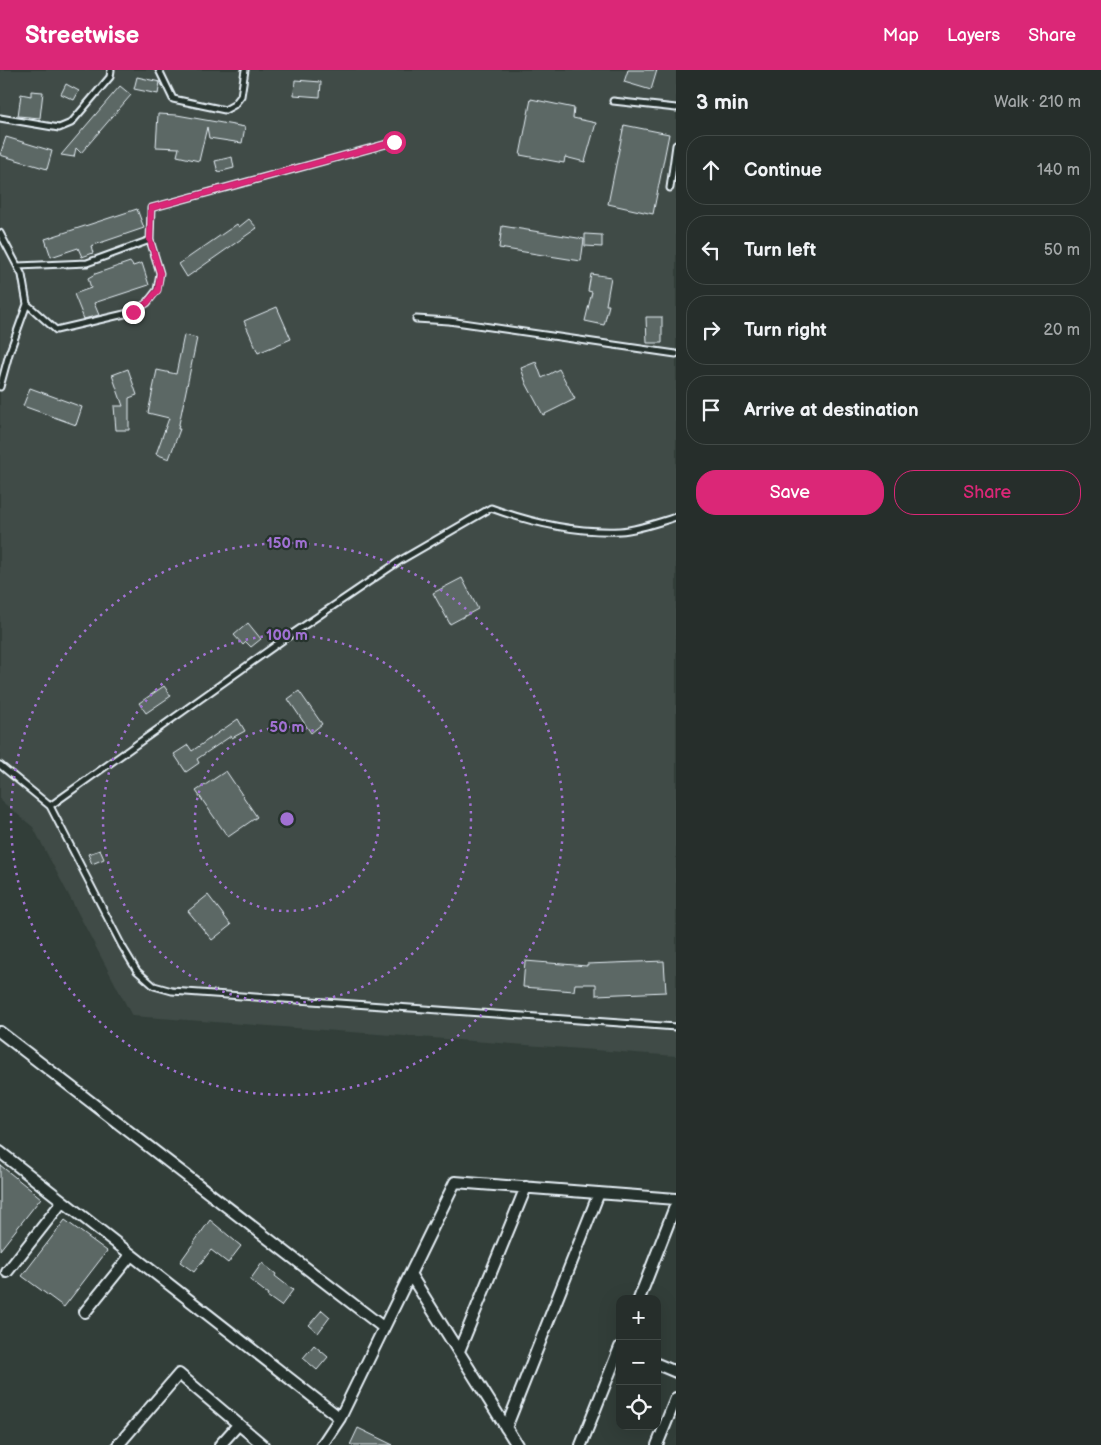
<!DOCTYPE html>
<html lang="en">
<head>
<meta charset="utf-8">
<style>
	body { margin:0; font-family:"Balsamiq Sans",sans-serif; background:#2e3633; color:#f1f3f6 }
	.controls { position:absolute; right:15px; bottom:15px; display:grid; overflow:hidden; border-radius:10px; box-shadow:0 5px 20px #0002 }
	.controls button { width:45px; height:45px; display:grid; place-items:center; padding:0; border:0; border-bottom:1px solid #424a47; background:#262e2b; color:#f1f3f6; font:25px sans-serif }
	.stop { position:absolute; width:15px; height:15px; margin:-11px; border:4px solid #db2777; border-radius:50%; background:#fff }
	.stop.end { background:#db2777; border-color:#fff; box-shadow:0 1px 5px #0008 }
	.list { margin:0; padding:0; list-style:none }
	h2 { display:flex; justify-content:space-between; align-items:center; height:65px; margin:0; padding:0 20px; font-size:21px }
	h2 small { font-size:16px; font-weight:400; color:#a4a8a9 }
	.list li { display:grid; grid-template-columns:32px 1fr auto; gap:15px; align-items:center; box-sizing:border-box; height:70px; margin:0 10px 10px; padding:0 10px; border:1px solid #424a47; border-radius:20px }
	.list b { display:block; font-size:19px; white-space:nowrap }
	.list em { font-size:16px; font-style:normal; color:#a4a8a9 }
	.actions { display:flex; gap:10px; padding:15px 20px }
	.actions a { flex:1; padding:11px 0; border:1px solid #db2777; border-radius:20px; text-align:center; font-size:18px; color:#db2777 }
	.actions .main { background:#db2777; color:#fff }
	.icon { flex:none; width:28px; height:28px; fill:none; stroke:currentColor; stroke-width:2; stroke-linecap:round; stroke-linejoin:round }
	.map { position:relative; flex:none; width:676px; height:1375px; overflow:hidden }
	header { display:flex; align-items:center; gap:30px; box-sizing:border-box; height:70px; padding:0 25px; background:#db2777; color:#fff }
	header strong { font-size:24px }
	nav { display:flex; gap:28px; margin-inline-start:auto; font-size:18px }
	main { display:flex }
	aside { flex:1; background:#262e2b }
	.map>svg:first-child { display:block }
	.built { fill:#3f4b46 }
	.building { fill:#5c6865; stroke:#e8f1f8 }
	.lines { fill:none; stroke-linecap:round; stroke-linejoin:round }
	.lane-casing { stroke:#e8f1f8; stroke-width:9 }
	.street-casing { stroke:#e8f1f8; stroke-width:14 }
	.lane { stroke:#26332d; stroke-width:5 }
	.street { stroke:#26332d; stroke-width:10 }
	.route { stroke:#db2777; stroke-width:6 }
	.ring { fill:none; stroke:#a171d3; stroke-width:2.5; stroke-dasharray:2.5 5 }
	.centre { fill:#a171d3; stroke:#26332d; stroke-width:2.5 }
	.ring-label { font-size:15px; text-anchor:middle; font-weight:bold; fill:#a171d3; stroke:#26332d; stroke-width:4.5; stroke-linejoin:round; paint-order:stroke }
</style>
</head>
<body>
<header>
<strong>Streetwise</strong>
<nav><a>Map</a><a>Layers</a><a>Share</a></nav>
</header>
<main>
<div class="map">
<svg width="676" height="1375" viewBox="0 0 676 1375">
	<rect width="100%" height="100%" fill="#323e39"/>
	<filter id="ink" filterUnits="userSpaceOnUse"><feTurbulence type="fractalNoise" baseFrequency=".02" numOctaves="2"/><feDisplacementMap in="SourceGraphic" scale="10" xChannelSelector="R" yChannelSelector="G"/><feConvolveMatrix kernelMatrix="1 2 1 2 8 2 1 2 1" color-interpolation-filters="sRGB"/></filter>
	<g filter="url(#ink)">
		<path class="built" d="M0,0H676V986L132,946L33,757L0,730Z"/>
		<path class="building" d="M628,0H657L651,20L624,12Z
			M137,7L160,12L158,24L134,19Z
			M295,10L321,12L320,27L294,25Z
			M66,14L79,21L74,30L61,24Z
			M120,16L131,25L81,83L76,78L74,87L61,85Z
			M31,21L43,22L40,48L18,46L21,24L31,26Z
			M531,29L574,38L573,48L596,53L585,92L565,87L564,93L520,85Z
			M158,44L177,45L245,57L242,73L209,68L207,57L199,91L177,86L179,78L156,77Z
			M624,55L669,64L653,144L608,134Z
			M6,67L52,81L47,99L0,85Z
			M232,87L234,98L218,102L215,91Z
			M137,139L144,158L91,176L93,183L82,187L78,178L51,187L45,169Z
			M249,149L257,158L187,207L179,194L237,154L239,157Z
			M502,156L584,169L581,191L499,178Z
			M585,164L602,165V177L585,176Z
			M130,192L133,196L142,193L149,215L94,233L99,245L84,249L74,224L91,218L88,208L95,204Z
			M591,204L611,207L606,235H609L604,255L585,251L592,222L588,221Z
			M277,237L291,269L258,283L244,251Z
			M646,247H662V273H647Z
			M184,265L197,268L178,359H180L169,389L156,384L169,348L148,343L157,300L176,304Z
			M536,292L542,308L559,299L575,329L543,345L526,313L521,298Z
			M128,299L137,325L129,328V360H116L114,336H123L112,305Z
			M30,318L82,337L76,355L23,336Z
			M462,508L478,539L450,554L433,523Z
			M248,553L261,569L251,577L246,572L243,575L234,565Z
			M164,616L171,626L146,643L139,633Z
			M299,621L322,654L311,663L288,629Z
			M238,649L245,661L232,668L231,666L197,689L199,693L186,702L174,684L188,675L192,681Z
			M226,701L257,747L228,767L196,721Z
			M100,780L104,789L92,794L88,784Z
			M208,825L231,855L212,870L188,841Z
			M525,891L587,896V894L664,891L666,922L596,925V914H575L574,921L523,917Z
			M0,1095L41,1128L0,1180Z
			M65,1150L107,1181L64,1237L22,1206Z
			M210,1150L241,1176L228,1193L211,1180L194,1202L180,1192Z
			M262,1193L276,1204L275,1206L293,1220L281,1236L267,1226L268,1224L250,1210Z
			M322,1240L330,1247L318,1263L309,1255Z
			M314,1275L328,1287L317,1300L303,1288Z
			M358,1358L393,1375H350Z"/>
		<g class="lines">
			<g class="lane-casing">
				<path id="lane" d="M159,0L173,29L225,40L234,35L241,26L245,0
					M613,31L676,38
					M0,48L59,58L71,53L110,7L111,0
					M670,118L676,75
					M0,163L22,205L27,234L9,284L0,317
					M18,196L87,193L150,170L151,138L394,72
					M27,234L56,260L133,242L147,233L157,220L160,203L150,170
					M416,249L449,251L676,284
					M0,695L50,736L122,876L137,901L154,916L172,921L676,957
					M50,736L283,570L401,490L491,438C532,453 575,463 620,461C637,460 660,452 676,447"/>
			</g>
			<g class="street-casing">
				<path id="street" d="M0,962L384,1258
					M0,1082L340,1348
					M7,1202L62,1132
					M410,1204L517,1375
					M639,1229L676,1134
					M85,1242L131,1185
					M459,1281L526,1117
					M657,1294L676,1302
					M506,1358L599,1123
					M118,1375L179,1304L263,1375
					M220,1375L238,1355
					M322,1375L340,1348L455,1112L676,1129
					M581,1375L620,1277
					M657,1375L676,1328"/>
			</g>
			<use href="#lane" class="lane"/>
			<use href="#street" class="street"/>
		</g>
	</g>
	<g class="lines" filter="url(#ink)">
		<path class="route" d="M133,242L147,233L158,220L160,203L150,170L151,138L394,72"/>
	</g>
	<g class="ring">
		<circle cx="287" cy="749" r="92"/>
		<circle cx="287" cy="749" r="184"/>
		<circle cx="287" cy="749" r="276"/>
	</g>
	<circle cx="287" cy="749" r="8" class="centre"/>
	<g class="ring-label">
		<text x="287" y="478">150 m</text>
		<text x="287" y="570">100 m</text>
		<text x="287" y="662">50 m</text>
	</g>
</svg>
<div class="controls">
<button>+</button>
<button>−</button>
<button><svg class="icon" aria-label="locate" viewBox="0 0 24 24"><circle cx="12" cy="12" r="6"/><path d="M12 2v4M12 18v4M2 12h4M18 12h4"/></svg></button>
</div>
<div class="stop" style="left:394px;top:72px"></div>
<div class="stop end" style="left:133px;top:242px"></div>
</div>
<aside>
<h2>3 min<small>Walk · 210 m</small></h2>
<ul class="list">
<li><svg class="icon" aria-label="ahead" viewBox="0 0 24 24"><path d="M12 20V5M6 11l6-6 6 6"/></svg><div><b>Continue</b></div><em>140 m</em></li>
<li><svg class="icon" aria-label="left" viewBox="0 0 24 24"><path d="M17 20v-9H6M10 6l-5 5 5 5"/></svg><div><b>Turn left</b></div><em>50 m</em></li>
<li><svg class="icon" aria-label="right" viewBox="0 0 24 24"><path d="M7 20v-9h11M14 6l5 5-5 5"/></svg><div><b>Turn right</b></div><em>20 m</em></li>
<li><svg class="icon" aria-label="arrive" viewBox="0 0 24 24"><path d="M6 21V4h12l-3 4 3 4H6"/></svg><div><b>Arrive at destination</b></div></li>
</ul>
<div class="actions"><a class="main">Save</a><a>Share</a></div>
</aside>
</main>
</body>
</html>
